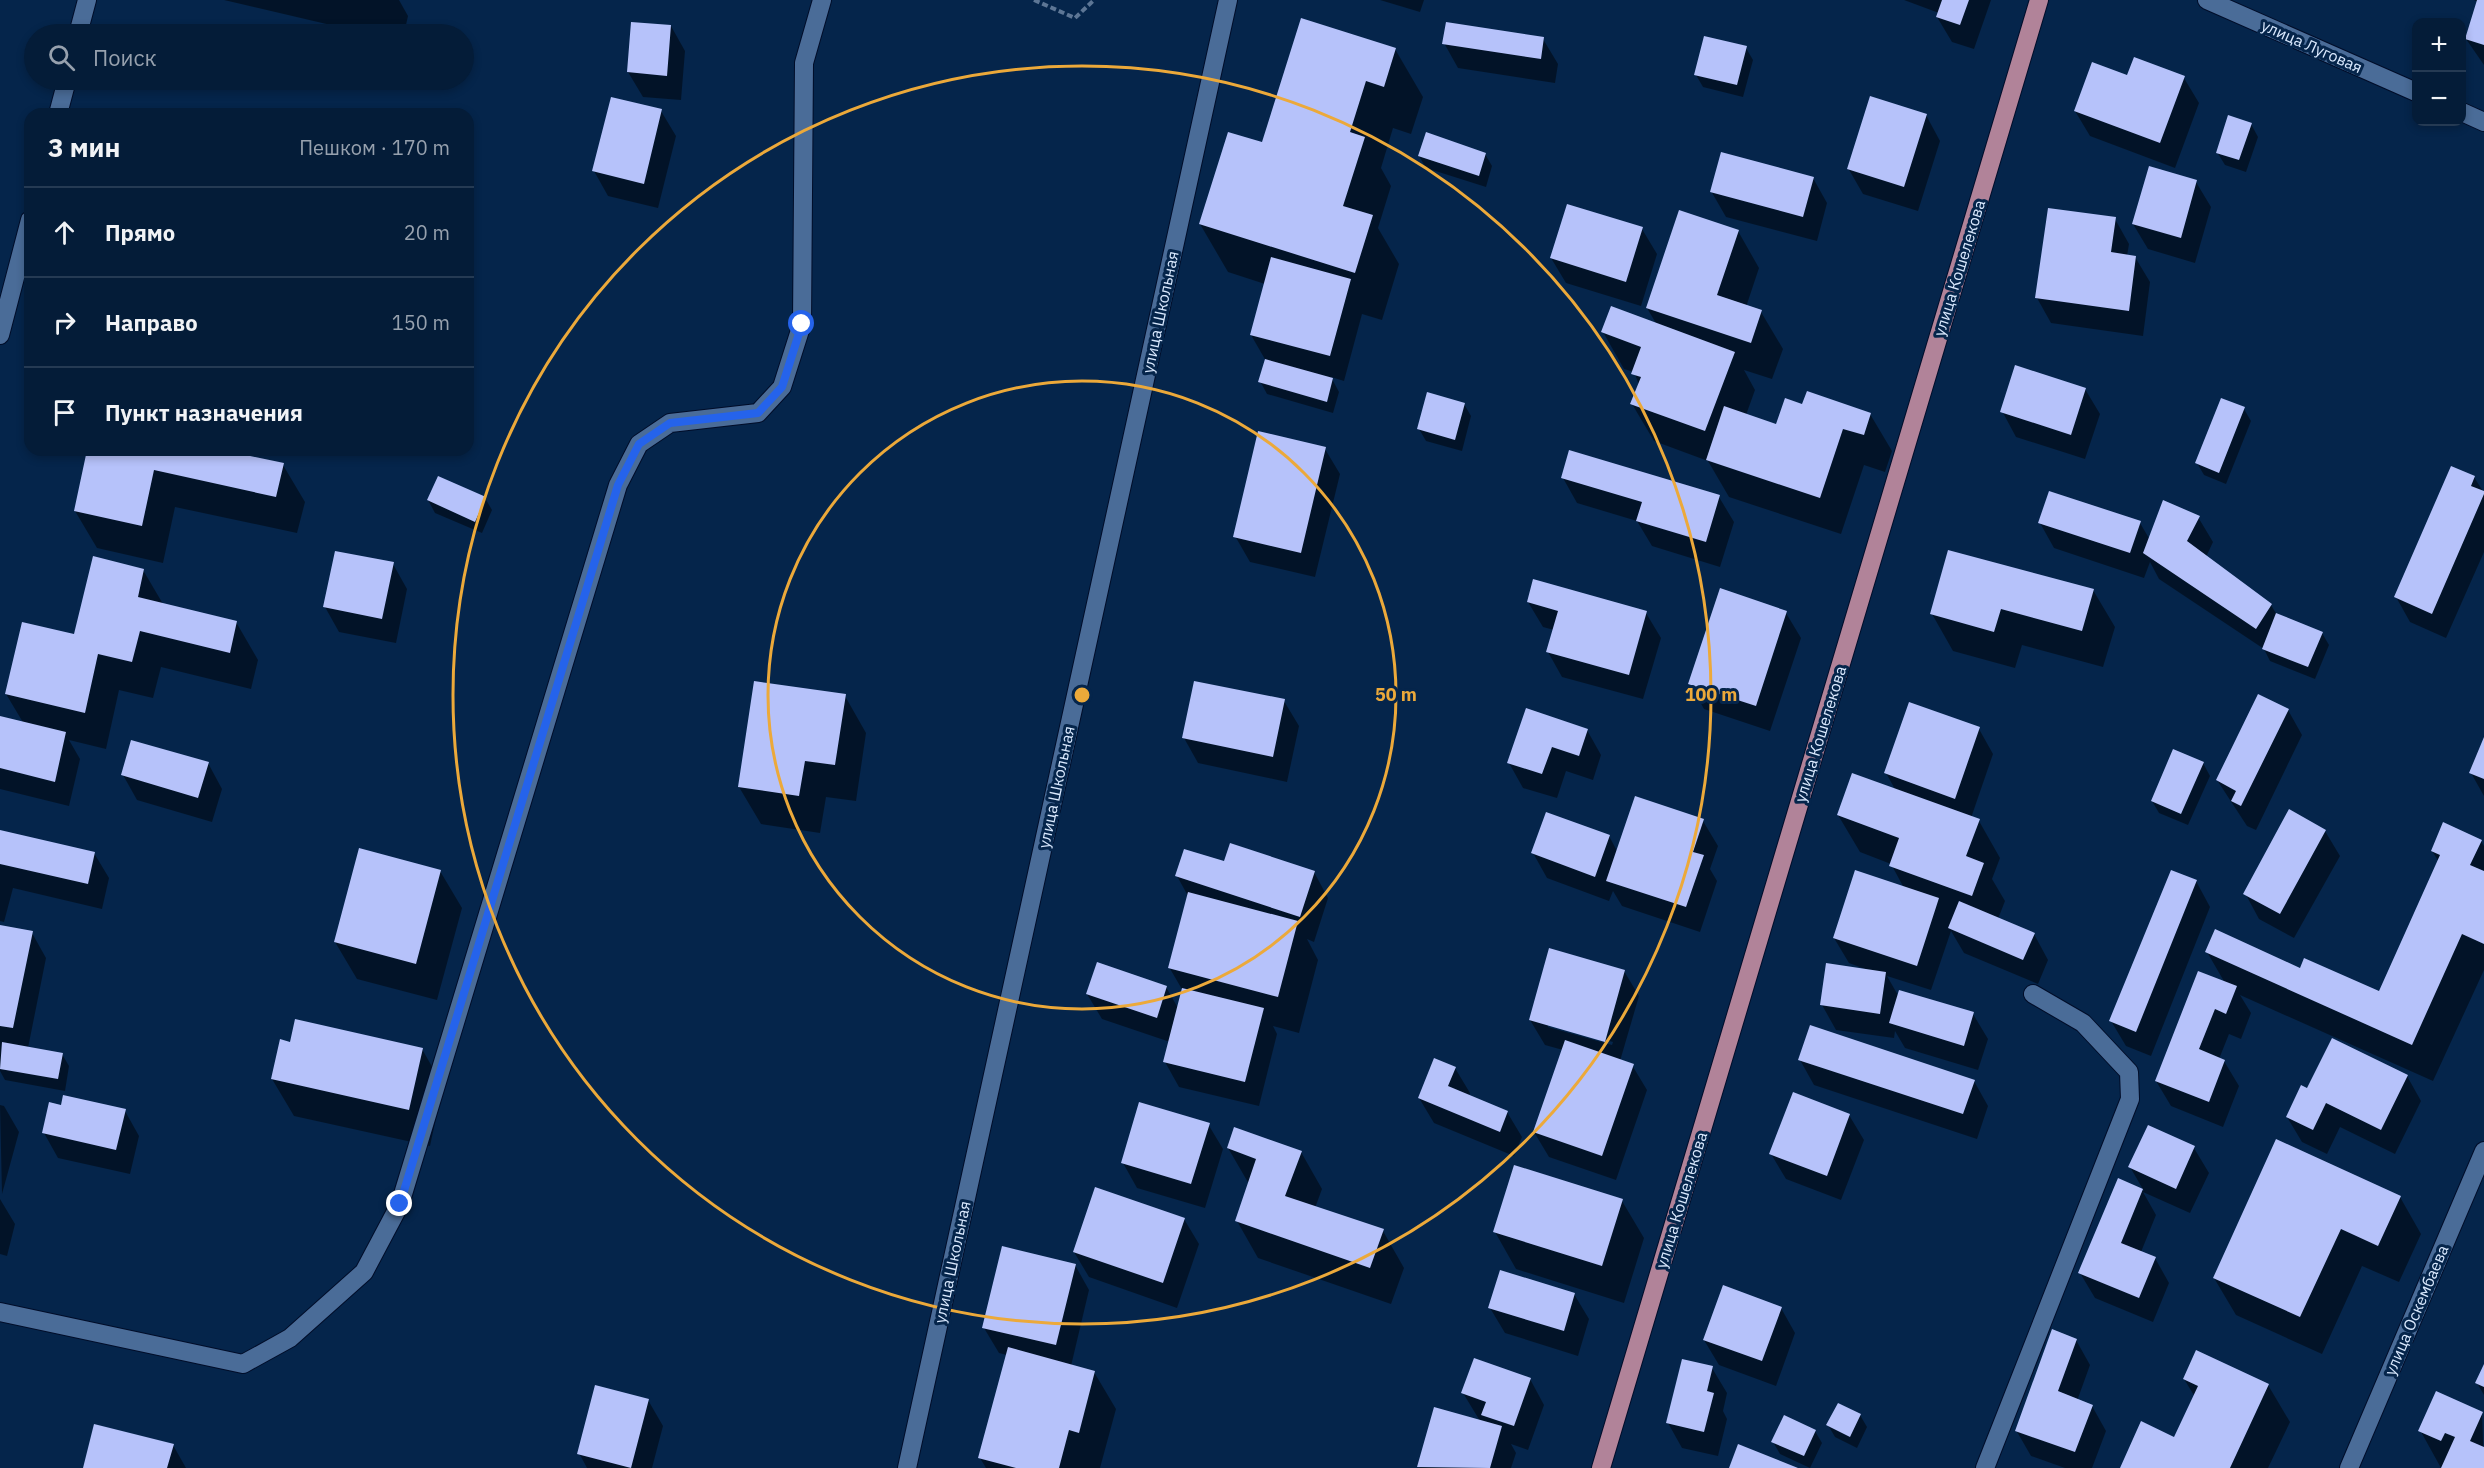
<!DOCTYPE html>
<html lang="ru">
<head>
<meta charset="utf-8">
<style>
	body { margin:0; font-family:"IBM Plex Sans",sans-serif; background:#122943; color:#f1f3f6 }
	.controls { position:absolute; right:18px; top:18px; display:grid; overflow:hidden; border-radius:12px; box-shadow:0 3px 9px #0003 }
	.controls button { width:54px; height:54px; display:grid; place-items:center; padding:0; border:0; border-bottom:2px solid #253a53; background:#041c38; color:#f1f3f6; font:30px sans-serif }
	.stop { position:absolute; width:18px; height:18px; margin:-14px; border:4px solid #2563eb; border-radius:50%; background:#fff }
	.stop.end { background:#2563eb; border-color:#fff; box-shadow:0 2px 6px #0008 }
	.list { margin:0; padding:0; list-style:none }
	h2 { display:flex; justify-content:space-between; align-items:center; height:78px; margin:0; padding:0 24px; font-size:26px }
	h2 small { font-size:20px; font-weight:400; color:#97a1ae }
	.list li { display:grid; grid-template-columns:39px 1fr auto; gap:18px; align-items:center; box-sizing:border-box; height:90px; padding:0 24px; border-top:2px solid #253a53 }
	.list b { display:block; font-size:22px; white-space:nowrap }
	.list em { font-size:20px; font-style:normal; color:#97a1ae }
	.icon { flex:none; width:33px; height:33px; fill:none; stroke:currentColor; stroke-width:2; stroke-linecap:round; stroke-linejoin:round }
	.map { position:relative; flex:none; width:2484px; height:1468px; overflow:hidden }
	.search { position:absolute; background:#041c38; box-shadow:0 3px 9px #0003; left:24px; top:24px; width:450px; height:66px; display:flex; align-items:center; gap:15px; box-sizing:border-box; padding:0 21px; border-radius:33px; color:#97a1ae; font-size:22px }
	.panel { position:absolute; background:#041c38; box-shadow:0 3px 9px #0003; left:24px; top:108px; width:450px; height:348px; border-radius:18px }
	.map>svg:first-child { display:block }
	.shadow { fill:#0007; fill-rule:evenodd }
	.building { fill:#b6c2fa }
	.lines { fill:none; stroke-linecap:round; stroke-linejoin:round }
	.minor-casing { stroke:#000d29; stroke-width:20 }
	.major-casing { stroke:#000d29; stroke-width:20 }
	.path { stroke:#5d7695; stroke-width:4; stroke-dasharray:6 3; stroke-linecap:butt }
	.minor { stroke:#4a6c98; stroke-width:18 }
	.major { stroke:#b18399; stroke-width:18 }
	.route { stroke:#2563eb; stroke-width:8 }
	.ring { fill:none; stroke:#eca93a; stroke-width:3 }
	.labels { text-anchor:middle; stroke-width:6; stroke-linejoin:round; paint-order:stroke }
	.street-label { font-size:16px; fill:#dae9fe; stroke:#05254b }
	.centre { fill:#eca93a; stroke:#05254b; stroke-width:3 }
	.ring-label { font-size:18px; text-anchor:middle; font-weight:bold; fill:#eca93a; stroke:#05254b; stroke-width:6; stroke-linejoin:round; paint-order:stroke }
</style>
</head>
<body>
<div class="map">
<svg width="2484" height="1468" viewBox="0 0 2484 1468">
	<rect width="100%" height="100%" fill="#05254b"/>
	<path class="shadow" d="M399,0L408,16L404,34H369L224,0Z
		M1380,0H1424L1420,12Z
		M1904,0H1991L1974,49L1952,42L1937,17L1939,13Z
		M2474,0H2484V65L2466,39L2478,2Z
		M671,26L685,51L681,100L643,97L628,72Z
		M1543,39L1558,64L1555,83L1458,68L1444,43Z
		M1746,48L1753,60L1743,97L1703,87L1696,75Z
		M1395,49L1423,97L1411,134L1393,128L1381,168L1391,186L1378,228L1399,264L1382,320L1362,314L1344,381L1331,377L1339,392L1333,413L1267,394L1260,381L1266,361L1251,335L1265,284L1228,272L1200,224L1263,144Z
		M2128,77L2184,78L2199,103L2175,168L2090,136L2075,111Z
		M661,111L676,136L658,208L608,196L594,171Z
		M1926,115L1940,141L1918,211L1863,194L1848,168Z
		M2251,124L2258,137L2246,172L2225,165L2217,152Z
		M1485,154L1492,166L1486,187L1426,168L1419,156Z
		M1813,178L1827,203L1817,241L1726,217L1711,191Z
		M2196,182L2211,207L2195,263L2148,249L2133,224Z
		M2115,219L2129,244L2127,256L2135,257L2150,282L2143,336L2051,323L2037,298Z
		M1642,229L1657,254L1641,306L1566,283L1551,258Z
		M1738,231L1759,268L1746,307L1761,312L1783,349L1772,379L1744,370L1755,390L1746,415L1777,425L1803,406L1870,414L1892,451L1885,472L1864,465L1841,534L1729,497L1708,461L1654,441L1632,404L1639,385L1634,372L1624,369L1603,332L1657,325L1647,308Z
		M2085,389L2100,414L2085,459L2016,437L2002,411Z
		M1464,404L1471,416L1462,451L1426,441L1419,429Z
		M2244,409L2251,421L2226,484L2204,475L2197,463Z
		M1325,449L1340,474L1315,577L1250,562L1235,536Z
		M89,450H129L164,457L166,450H215L283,465L305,502L297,533L175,507L163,563L97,548L75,511Z
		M2474,477L2484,493V552L2446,638L2410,622L2396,597Z
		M1563,478L1719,497L1734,522L1720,567L1652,546L1637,521L1577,503Z
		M485,498L492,510L482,533L435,513L428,500Z
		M2198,517L2213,542L2206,557L2271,605L2277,615L2322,633L2329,645L2315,679L2270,661L2264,649L2159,579L2150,562L2144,578L2054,548L2040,523H2140L2150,540Z
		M393,564L407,589L396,643L339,632L325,607Z
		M143,570L163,604L236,622L258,660L251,689L161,667L153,698L119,690L106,749L69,740L80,759L69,806L0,789V718L24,724L6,694L75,636Z
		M2093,590L2115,627L2103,667L2022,645L2015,668L1953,651L1932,614Z
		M1528,602L1646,613L1661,638L1643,699L1562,677L1548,652L1554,630L1543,627Z
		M1786,613L1801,638L1770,731L1704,709L1690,684Z
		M845,696L866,733L856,801L826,797L820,833L761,824L739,787Z
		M1284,701L1299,726L1287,782L1198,763L1184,738Z
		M2288,710L2302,735L2256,830L2247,826L2217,780Z
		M1979,729L1993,754L1971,818L1979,821L2000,858L1992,879L2005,901L1998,919L2034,934L2048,960L2038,984L1964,953L1951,931L1931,990L1887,976L1899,997L1973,1014L1988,1039L1978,1070L1905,1048L1895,1031L1894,1038L1836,1030L1822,1005L1865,969L1849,963L1834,938L1904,888L1891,864L1860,852L1838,815L1896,791L1886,773Z
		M1587,730L1601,755L1593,780L1566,771L1557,798L1523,788L1509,763Z
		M2484,740V796L2471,773Z
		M208,763L222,789L212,822L137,800L123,775Z
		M2203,763L2210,776L2188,825L2159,813L2152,801Z
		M1703,821L1718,846L1710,869L1717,881L1700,932L1622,906L1613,891L1609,901L1547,878L1533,853L1609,836L1617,851Z
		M0,831L94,853L109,878L102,909L13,888L4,922L0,921Z
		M2325,831L2340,856L2294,938L2259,919L2245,893Z
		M2481,841L2484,846V970L2433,1081L2240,995L2251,1013L2241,1039L2229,1034L2219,1059L2224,1061L2239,1086L2223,1127L2171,1106L2156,1081L2225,983L2207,952L2301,970L2379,993L2439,862L2432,851Z
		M1225,863L1314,872L1328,898L1314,942L1307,939L1318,960L1299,1033L1273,1026L1277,1034L1259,1106L1179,1087L1165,1062L1170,1042L1102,1019L1087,994L1166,987L1178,1008L1183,991L1169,967L1188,896L1177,876Z
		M440,871L462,908L437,1000L357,979L335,942Z
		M2196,881L2210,907L2151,1056L2126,1046L2111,1021Z
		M0,926L32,933L46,958L28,1048L62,1054L69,1066L65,1091L5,1080L0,1071Z
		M1624,971L1639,996L1620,1061L1632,1065L1647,1090L1616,1180L1549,1157L1534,1132L1563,1050L1545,1045L1530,1020ZM1548,1024L1613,1042L1612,1045L1548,1027Z
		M291,1044L422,1049L443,1086L430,1146L294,1116L272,1079Z
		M1800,1060L1974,1081L1988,1106L1977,1139L1814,1085Z
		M1455,1068L1470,1093L1469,1096L1507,1112L1522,1137L1514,1156L1434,1123L1419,1098Z
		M2407,1076L2421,1101L2395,1154L2340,1127L2327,1154L2302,1142L2287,1117L2308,1090Z
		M0,1105L4,1106L19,1132L2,1194Z
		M62,1107L125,1111L139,1136L130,1174L58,1158L44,1133Z
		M1849,1115L1864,1140L1841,1200L1786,1179L1771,1154Z
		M1208,1124L1223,1149L1205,1208L1137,1188L1123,1163Z
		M2149,1127L2194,1148L2209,1173L2190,1213L2143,1192L2156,1215L2141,1252L2155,1258L2169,1283L2153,1322L2095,1298L2080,1273L2119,1180L2144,1191L2130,1167Z
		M1228,1148L1301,1152L1322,1189L1315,1208L1383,1231L1404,1268L1391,1304L1258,1258L1237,1221L1249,1184Z
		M2400,1197L2421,1234L2399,1282L2362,1266L2322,1354L2236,1315L2214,1278Z
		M0,1199L15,1224L7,1256L0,1254Z
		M1622,1201L1644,1238L1624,1303L1516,1269L1495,1232Z
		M1184,1219L1199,1244L1177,1308L1089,1277L1074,1252Z
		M1075,1265L1089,1290L1071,1366L1094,1372L1116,1409L1100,1468H986L980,1458L1007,1355L999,1353L984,1328Z
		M1574,1294L1589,1319L1578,1356L1505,1333L1490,1308Z
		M1781,1308L1795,1333L1776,1386L1719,1365L1704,1340Z
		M2076,1340L2090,1365L2077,1401L2092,1406L2106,1431L2092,1468H2065L2031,1456L2016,1430Z
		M1712,1368L1727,1393L1723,1411L1727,1419L1718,1456L1682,1448L1668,1423Z
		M2484,1368V1395L2477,1383Z
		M1530,1379L1544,1405L1528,1450L1511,1444L1516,1453L1511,1468H1419L1480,1421L1463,1393Z
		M2184,1379L2268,1385L2290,1422L2268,1468H2121L2175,1439L2195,1397Z
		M648,1400L663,1426L652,1468H587L579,1453Z
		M2482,1413L2484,1468H2441L2420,1430Z
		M1860,1415L1867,1427L1857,1448L1835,1437L1828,1425Z
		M1815,1431L1822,1443L1810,1468L1780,1454L1773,1442Z
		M173,1445L186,1468H84Z"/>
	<path class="building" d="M1942,0H1969L1960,25L1936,17Z
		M2477,0H2484V45L2465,39Z
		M1301,18L1396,48L1384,87L1366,81L1350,132L1365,137L1343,206L1373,215L1355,273L1199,224L1228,132L1262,142Z
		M631,22L671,25L667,76L627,72Z
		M1446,22L1544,37L1541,59L1442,44Z
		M1704,36L1747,46L1737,85L1694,75Z
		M2134,57L2185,76L2160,143L2074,111L2092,62L2127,75Z
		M1870,96L1927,114L1904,187L1847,169Z
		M611,97L662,109L644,184L592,171Z
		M2228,115L2252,123L2239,160L2216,153Z
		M1426,132L1486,153L1479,176L1418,156Z
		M1721,152L1814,177L1803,217L1710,192Z
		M2149,166L2197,180L2181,238L2132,224Z
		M1567,204L1643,227L1626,282L1550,258Z
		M2048,208L2116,217L2111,252L2136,256L2129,311L2035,298Z
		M1679,210L1739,230L1717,295L1762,310L1751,343L1646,308Z
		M1271,257L1351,279L1330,356L1250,335Z
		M1611,306L1735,352L1705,431L1630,404L1641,377L1631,374L1641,347L1601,332Z
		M1265,359L1333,378L1327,402L1258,382Z
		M2015,365L2086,388L2071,435L2000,412Z
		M1807,391L1871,413L1864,435L1843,429L1820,498L1706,460L1724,406L1776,424L1785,398L1802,404Z
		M1427,392L1465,403L1455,440L1417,429Z
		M2221,398L2245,407L2219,473L2195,463Z
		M1258,431L1326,447L1301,553L1233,537Z
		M87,450H136L163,456L164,450H222L284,463L276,497L154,470L142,526L74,511Z
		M1569,450L1720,495L1706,542L1636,521L1642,502L1561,478Z
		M2451,466L2475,476L2471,486L2484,491V494L2432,614L2394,597Z
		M438,476L486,497L475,522L427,500Z
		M2049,491L2141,521L2130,553L2038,523Z
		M2163,500L2200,516L2187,541L2272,604L2256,629L2143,553Z
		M1948,550L2094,589L2082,631L2001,609L1994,632L1930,614Z
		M335,551L394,562L382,619L323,607Z
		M93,556L144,569L138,597L237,621L230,653L140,631L132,662L98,654L85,713L5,694L22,622L74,634Z
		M1533,579L1647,611L1629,675L1546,652L1558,611L1527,602Z
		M1720,588L1787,611L1756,706L1688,684Z
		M2276,613L2323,632L2308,667L2262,649Z
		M754,681L846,694L835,765L805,761L799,796L738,787Z
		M1194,681L1285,699L1273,757L1182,738Z
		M2258,694L2289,709L2241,806L2231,801L2236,791L2216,780Z
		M1909,702L1980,727L1955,799L1884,773Z
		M1526,708L1588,729L1579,756L1552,747L1542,774L1507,763Z
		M0,716L66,732L55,782L0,768Z
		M2484,737V779L2469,773Z
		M131,740L209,762L198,798L121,775Z
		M2173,749L2204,762L2181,814L2151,801Z
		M1852,773L1980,819L1966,856L1984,863L1972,896L1889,866L1899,838L1837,815Z
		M1635,796L1704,819L1693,852L1704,855L1686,907L1606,881Z
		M2289,809L2326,830L2280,914L2243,894Z
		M1546,812L1610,835L1595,877L1531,853Z
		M2443,822L2482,840L2470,865L2484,871V944L2462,934L2412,1045L2205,952L2215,929L2300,968L2304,958L2379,991L2440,855L2431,851Z
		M0,830L95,852L88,884L0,864Z
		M1230,843L1315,871L1300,917L1175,876L1184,849L1224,861Z
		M359,848L441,870L416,964L334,942Z
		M1855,870L1939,898L1917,966L1833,938Z
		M2171,870L2197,880L2136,1032L2109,1021Z
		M1188,892L1298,921L1278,997L1168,968Z
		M1959,901L2035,933L2023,960L1948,928Z
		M0,925L33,931L13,1028L0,1026Z
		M1549,948L1625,970L1605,1042L1529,1020Z
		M1097,962L1167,986L1157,1018L1086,994Z
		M1826,963L1886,972L1880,1014L1820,1005Z
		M2198,971L2237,986L2226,1014L2215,1009L2199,1049L2225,1060L2209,1102L2155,1081Z
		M1182,988L1264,1008L1245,1082L1163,1062Z
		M1899,990L1974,1012L1964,1046L1889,1023Z
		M295,1019L423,1048L409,1110L271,1079L280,1039L290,1042Z
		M1810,1025L1975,1080L1963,1114L1798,1060Z
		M2332,1038L2408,1075L2381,1130L2326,1103L2313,1130L2286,1117L2301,1085L2307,1088Z
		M1565,1040L1634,1064L1602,1156L1533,1132Z
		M2,1042L63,1053L58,1079L0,1069Z
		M1434,1058L1456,1067L1448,1086L1508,1111L1500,1132L1418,1098Z
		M1793,1092L1850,1114L1827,1176L1769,1154Z
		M63,1095L126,1109L116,1150L42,1133L49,1102L61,1105Z
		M1139,1102L1210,1123L1191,1184L1121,1163Z
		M2148,1125L2195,1146L2176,1189L2128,1167Z
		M1234,1127L1302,1151L1285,1196L1384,1229L1370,1268L1235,1221L1256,1159L1227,1148Z
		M2276,1139L2401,1196L2378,1246L2341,1229L2300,1317L2213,1278Z
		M1514,1165L1623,1199L1602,1266L1493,1232Z
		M2118,1178L2143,1189L2121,1243L2156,1257L2139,1298L2078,1273Z
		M1095,1187L1185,1218L1163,1283L1073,1252Z
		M1002,1246L1076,1264L1056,1345L982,1328Z
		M1500,1270L1575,1293L1564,1331L1488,1308Z
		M1723,1285L1782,1307L1762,1361L1703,1340Z
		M2052,1329L2077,1339L2058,1391L2093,1405L2075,1452L2015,1431Z
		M1008,1347L1095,1371L1079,1433L1069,1430L1059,1468H1016L978,1458Z
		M2196,1350L2269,1384L2230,1468H2120L2141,1421L2174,1437L2198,1386L2183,1379Z
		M1474,1358L1531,1378L1514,1426L1481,1415L1486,1402L1461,1393Z
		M1682,1359L1713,1366L1707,1391L1714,1393L1704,1432L1666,1423Z
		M2484,1364V1387L2475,1383Z
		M595,1385L649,1399L631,1468L577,1454Z
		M2436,1391L2483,1412L2470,1441L2484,1447V1468H2441L2455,1437L2445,1433L2441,1441L2418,1431Z
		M1838,1403L1861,1414L1850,1437L1826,1425Z
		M1434,1407L1502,1426L1490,1468L1417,1467Z
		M1784,1415L1816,1430L1804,1456L1771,1442Z
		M94,1424L174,1444L167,1468H83Z
		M1738,1444L1798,1468H1729Z"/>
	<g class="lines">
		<g class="minor-casing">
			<path id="minor" d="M2207,0L2416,92
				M78,34L87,0
				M2462,112L2484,122
				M58,114L67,80
				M0,335L30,220
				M0,1312L243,1364L290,1338L364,1272L400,1204L618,485L639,444L670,423L758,413L782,387L802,324L804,63L822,0
				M907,1468L1228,0
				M1985,1468L2130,1099L2129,1072L2083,1023L2033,994
				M2349,1468L2484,1151"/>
		</g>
		<g class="major-casing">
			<path id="major" d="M1601,1468L2039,0"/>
		</g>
		<path class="path" d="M1034,0L1075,18L1094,0"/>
		<use href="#minor" class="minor"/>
		<use href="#major" class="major"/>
	</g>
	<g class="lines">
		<path class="route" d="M400,1204L618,485L639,444L670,423L758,413L782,387L802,324"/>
	</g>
	<g class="ring">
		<circle cx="1082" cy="695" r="314"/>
		<circle cx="1082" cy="695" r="629"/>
	</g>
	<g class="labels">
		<g class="street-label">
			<text transform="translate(2312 46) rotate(24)" y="6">улица Луговая</text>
			<text transform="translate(1959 268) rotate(-73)" y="6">улица Кошелекова</text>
			<text transform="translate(1160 312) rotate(-78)" y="6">улица Школьная</text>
			<text transform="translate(1820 734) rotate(-73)" y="6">улица Кошелекова</text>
			<text transform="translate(1056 787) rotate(-78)" y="6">улица Школьная</text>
			<text transform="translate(1681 1200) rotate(-73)" y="6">улица Кошелекова</text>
			<text transform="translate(952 1262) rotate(-78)" y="6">улица Школьная</text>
			<text transform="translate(2416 1310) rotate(-67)" y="6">улица Оскембаева</text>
		</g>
	</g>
	<circle cx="1082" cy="695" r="9" class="centre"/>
	<g class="ring-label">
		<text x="1396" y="701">50 m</text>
		<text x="1711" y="701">100 m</text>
	</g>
</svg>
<div class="controls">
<button>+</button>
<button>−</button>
</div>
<div class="stop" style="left:802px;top:324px"></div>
<div class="stop end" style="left:400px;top:1204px"></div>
<div class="search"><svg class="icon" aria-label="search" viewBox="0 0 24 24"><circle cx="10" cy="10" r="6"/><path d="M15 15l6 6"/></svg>Поиск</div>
<section class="panel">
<h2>3 мин<small>Пешком · 170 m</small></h2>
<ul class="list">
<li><svg class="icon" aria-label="ahead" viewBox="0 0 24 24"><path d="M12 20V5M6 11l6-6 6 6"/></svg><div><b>Прямо</b></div><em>20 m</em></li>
<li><svg class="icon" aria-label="right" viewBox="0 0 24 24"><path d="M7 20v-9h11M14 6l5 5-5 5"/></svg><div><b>Направо</b></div><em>150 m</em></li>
<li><svg class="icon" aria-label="arrive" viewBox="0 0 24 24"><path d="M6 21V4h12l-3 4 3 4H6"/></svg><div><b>Пункт назначения</b></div></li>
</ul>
</section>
</div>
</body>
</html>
